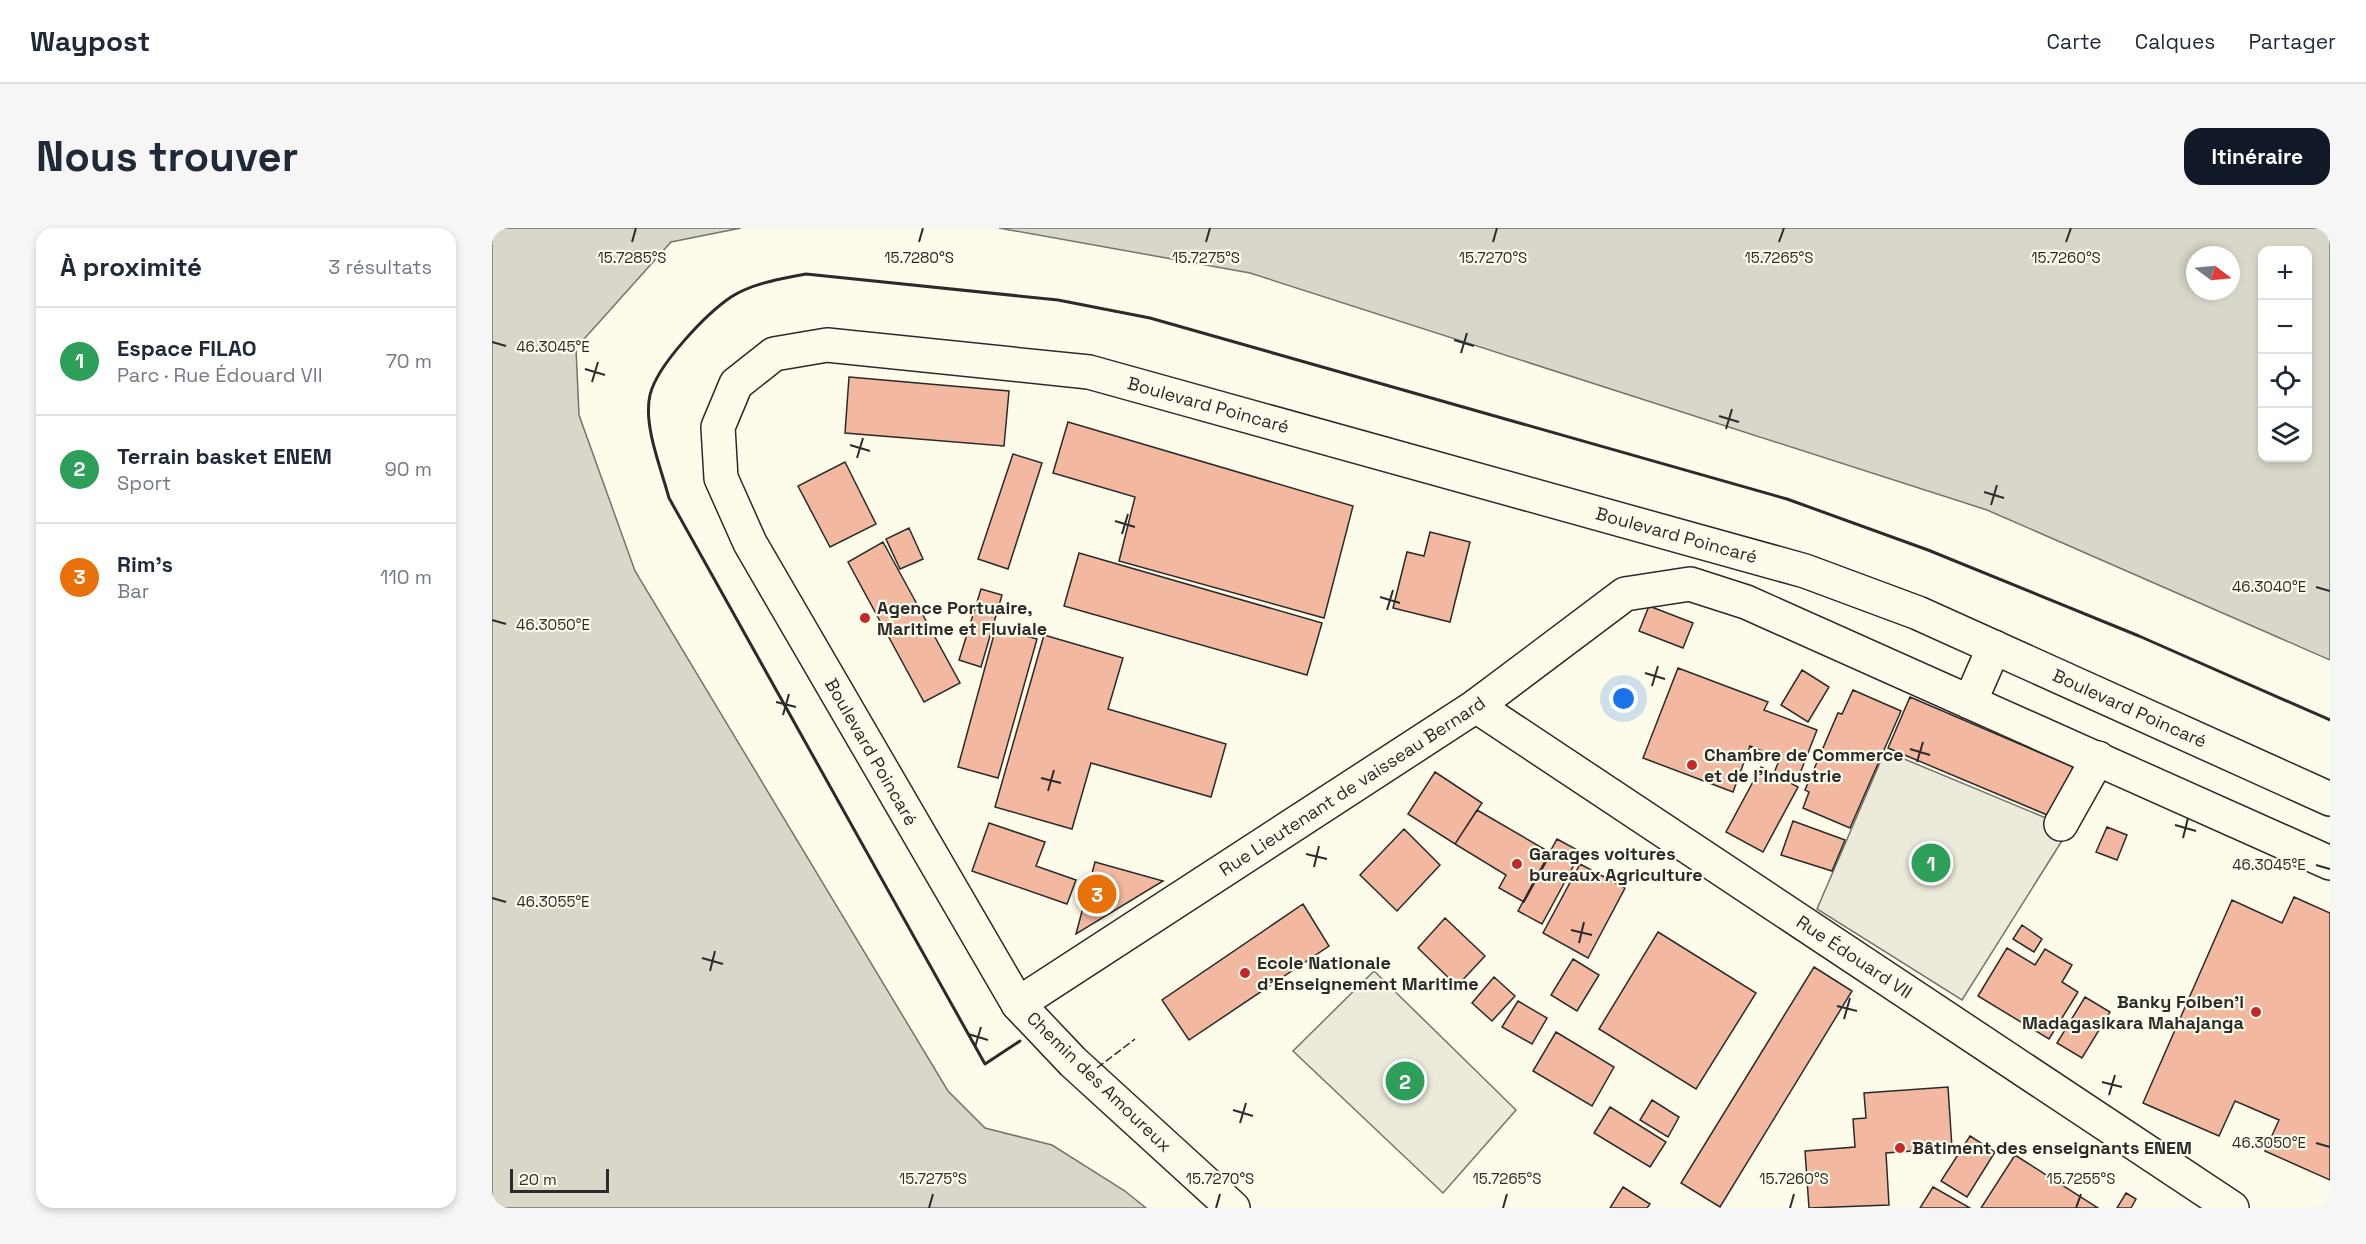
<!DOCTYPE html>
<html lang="fr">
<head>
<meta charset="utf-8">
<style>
	body { margin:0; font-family:"Space Grotesk",sans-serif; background:#f6f6f7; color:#1f2937 }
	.controls { position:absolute; right:18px; top:18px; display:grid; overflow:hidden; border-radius:12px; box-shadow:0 3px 9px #0003 }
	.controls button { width:54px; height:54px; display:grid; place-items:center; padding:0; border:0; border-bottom:2px solid #e0e1e3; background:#fff; color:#1f2937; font:30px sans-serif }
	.compass { position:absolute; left:1694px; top:18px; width:54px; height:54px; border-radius:50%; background:#fff; box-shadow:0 3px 9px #0003; rotate:106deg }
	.scale { position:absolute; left:18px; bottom:15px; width:99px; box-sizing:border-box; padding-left:6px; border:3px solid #2b2b2b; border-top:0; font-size:16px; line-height:21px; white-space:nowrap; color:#2b2b2b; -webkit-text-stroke:4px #fdfbea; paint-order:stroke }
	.you { position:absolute; left:1132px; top:471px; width:21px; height:21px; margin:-15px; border:4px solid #fff; border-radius:50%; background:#1a73e8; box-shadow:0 0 0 9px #1a73e833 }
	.badge { display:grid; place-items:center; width:39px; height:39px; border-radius:50%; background:#111827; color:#fff; font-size:20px; font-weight:700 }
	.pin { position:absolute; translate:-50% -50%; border:3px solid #fff; box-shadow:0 2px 6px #0006 }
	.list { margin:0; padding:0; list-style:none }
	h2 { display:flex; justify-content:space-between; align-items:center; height:78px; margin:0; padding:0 24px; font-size:26px }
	h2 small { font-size:20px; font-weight:400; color:#747a83 }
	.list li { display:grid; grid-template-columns:39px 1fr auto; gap:18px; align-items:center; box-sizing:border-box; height:108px; padding:0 24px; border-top:2px solid #e0e1e3 }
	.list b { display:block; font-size:22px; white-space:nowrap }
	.list p { margin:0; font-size:20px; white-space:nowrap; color:#747a83 }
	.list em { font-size:20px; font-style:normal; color:#747a83 }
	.icon { flex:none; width:33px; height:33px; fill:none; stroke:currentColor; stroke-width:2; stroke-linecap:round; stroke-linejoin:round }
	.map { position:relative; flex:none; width:1838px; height:980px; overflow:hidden; border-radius:18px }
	header { display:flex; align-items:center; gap:36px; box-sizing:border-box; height:84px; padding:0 30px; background:#fff; border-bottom:2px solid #e0e1e3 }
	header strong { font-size:28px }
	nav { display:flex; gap:33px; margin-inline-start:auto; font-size:21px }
	.intro { display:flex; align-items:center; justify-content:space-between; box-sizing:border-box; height:144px; padding:0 36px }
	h1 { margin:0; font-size:42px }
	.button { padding:15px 27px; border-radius:18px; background:#111827; color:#fff; font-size:21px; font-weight:700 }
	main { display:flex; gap:36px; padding:0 36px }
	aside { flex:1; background:#fff; border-radius:18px; box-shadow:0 3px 9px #0003 }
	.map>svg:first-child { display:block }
	.garden { fill:#ecebdb; stroke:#74746e; stroke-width:1.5 }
	.parking { fill:#eceadb; stroke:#74746e; stroke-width:1.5 }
	.water { fill:#d8d7c9; stroke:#74746e; stroke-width:1.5; fill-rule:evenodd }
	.building { fill:#f2b8a0; stroke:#2b2b2b; stroke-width:1.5 }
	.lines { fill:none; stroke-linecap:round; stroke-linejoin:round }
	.minor-casing { stroke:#2b2b2b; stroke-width:36 }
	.minor { stroke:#fdfbea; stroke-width:33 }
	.fence { stroke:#2b2b2b; stroke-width:1.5; stroke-dasharray:8 3; stroke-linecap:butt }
	.wall { stroke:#2b2b2b; stroke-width:3 }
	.ticks { fill:none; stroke:#2b2b2b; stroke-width:2 }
	.poi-dot { fill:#c62828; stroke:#fdfbea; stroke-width:2 }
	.labels { text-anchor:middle; stroke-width:4.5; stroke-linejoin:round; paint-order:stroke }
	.street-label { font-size:18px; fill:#2b2b2b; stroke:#fdfbea }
	.poi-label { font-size:18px; font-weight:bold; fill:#2b2b2b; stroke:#fdfbea; text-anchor:start }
	.ticks-label { font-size:15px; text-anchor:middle; fill:#2b2b2b; stroke:#fdfbea; stroke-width:4.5; stroke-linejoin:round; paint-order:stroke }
</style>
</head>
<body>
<header>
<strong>Waypost</strong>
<nav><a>Carte</a><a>Calques</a><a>Partager</a></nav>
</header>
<div class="intro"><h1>Nous trouver</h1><a class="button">Itinéraire</a></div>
<main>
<aside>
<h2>À proximité<small>3 résultats</small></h2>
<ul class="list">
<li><span class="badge" style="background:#2e9e5b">1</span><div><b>Espace FILAO</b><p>Parc · Rue Édouard VII</p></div><em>70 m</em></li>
<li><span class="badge" style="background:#2e9e5b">2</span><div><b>Terrain basket ENEM</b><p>Sport</p></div><em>90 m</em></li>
<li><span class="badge" style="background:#e8710a">3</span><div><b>Rim's</b><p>Bar</p></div><em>110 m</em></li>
</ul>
</aside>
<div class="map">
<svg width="1838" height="980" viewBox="0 0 1838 980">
	<rect width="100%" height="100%" fill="#fdfbea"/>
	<path class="garden" d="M882,743L1024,882L951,965L801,823Z"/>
	<path class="parking" d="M1393,523L1578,600L1470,772L1325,681Z"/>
	<path class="water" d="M0,0H249L179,14L84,120L87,187L143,343L456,863L493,900L560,917L633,963L654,980H0Z
		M507,0H1838V432L1495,282L758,45ZM1770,22H1816V230H1770ZM1703,27H1739V63H1703Z"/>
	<path class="building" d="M357,149L517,163L512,218L353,205Z
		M576,194L861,278L832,390L627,333L643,269L561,245Z
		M521,226L550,235L516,341L486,331Z
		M353,234L384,296L338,319L306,258Z
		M417,300L431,331L408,341L394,311Z
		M938,304L978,314L958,394L901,380L915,324L932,328Z
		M391,314L468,455L432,474L356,334Z
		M587,325L830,395L815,447L572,378Z
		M489,361L510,367L489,439L467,432Z
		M1157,378L1201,395L1191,420L1147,403Z
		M504,399L545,411L506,550L466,539Z
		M552,407L631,430L616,481L734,516L719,569L599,535L580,601L503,579Z
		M1186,440L1276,474L1272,482L1325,502L1305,553L1282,545L1288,530L1258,518L1241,564L1151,530Z
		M1310,442L1337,459L1316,494L1289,477Z
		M1361,462L1409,483L1358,600L1311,580L1317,564L1313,562L1346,485L1350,486Z
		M1418,469L1581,539L1560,589L1396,520Z
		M1269,539L1306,559L1271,624L1234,604Z
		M943,544L990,575L963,616L916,586Z
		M985,582L1059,625L1032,674L1007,660L1014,647L963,616Z
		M1301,593L1353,612L1340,643L1289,627Z
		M497,595L553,614L544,638L584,652L575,676L480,643Z
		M1615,599L1635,607L1625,632L1604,624Z
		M912,601L948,637L905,683L868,647Z
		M1065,611L1089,624L1050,696L1026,683Z
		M603,634L671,653L584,706Z
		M1088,636L1133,660L1096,730L1051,705Z
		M1802,669L1838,685V952L1773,923L1787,892L1743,873L1727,908L1651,875L1740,672L1790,695Z
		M811,676L837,718L697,812L670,772Z
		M953,690L993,728L965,758L926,720Z
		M1530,697L1550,711L1542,724L1521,711Z
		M1166,704L1264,765L1204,861L1107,801Z
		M1515,720L1543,737L1553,721L1580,737L1570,754L1586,764L1557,811L1486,768Z
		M1081,731L1107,747L1085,783L1059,767Z
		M1322,739L1360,763L1228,979L1189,955Z
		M1002,749L1023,768L1000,793L980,775Z
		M1593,769L1618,784L1590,830L1565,815Z
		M1026,773L1055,790L1040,816L1010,799Z
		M1064,804L1122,839L1100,878L1041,843Z
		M1456,859L1460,920L1394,925L1397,977L1317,980L1313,923L1363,919L1361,891L1374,890L1372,865Z
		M1160,872L1187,889L1176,909L1148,892Z
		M1118,879L1174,914L1158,939L1102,905Z
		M1478,908L1503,924L1475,969L1449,953Z
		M1523,927L1606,980H1489Z
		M1131,959L1158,976L1155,980H1118Z
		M1441,959L1478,980H1428Z
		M1634,965L1644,971L1639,980H1625Z"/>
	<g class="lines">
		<g class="minor-casing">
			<g id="minor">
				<path d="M1478,474L1502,419"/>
				<path id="s1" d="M984,478L1740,980"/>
				<path d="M1569,596L1606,530"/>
				<path id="s2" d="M526,776L984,478L1133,366L1198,356L1254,374L1838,635"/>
				<path id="s3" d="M741,980L581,834L526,776L258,315L229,250L226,199L244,156L282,126L335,117L597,144L1313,343L1426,385L1838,571"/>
			</g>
		</g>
		<use href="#minor" class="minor"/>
		<path class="fence" d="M605,840L643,811"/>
		<path class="wall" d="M528,813L493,836L177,270C169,240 151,197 158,167C165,137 214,86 239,69C261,55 289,51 314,46L566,72L658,90L1295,271L1436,322L1647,408L1838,492"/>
	</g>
	<path class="ticks" d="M140,14L144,0M427,14L431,0M714,14L718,0M1001,14L1005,0M1287,14L1292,0M1574,14L1579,0M962,112L982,118M0,114L14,118M969,125L975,105M93,141L113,147M100,154L106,134M1227,188L1247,194M1234,201L1240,181M358,217L378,223M365,230L371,210M1492,264L1512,270M1499,277L1505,257M623,293L643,299M630,306L636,286M1824,359L1838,363M888,369L908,375M895,382L901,362M0,392L14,396M1153,445L1173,451M1160,458L1166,438M284,474L304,479M291,487L297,466M1418,521L1438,527M1425,534L1431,514M549,550L569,555M556,563L562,542M1683,597L1704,603M1691,610L1696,590M814,626L835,631M1824,637L1838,641M822,639L827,618M0,670L14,674M1079,702L1100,707M1087,715L1092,694M210,730L231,736M218,743L223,723M1345,778L1365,783M1352,791L1358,770M476,806L496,812M483,819L489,799M1610,854L1630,859M1617,867L1623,847M741,882L761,888M748,895L754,875M1824,915L1838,919M437,980L441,966M724,980L728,966M1011,980L1015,966M1298,980L1302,966M1584,980L1589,966"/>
	<g class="poi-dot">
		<circle cx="373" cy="390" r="6"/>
		<circle cx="1200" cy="537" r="6"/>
		<circle cx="1025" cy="636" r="6"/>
		<circle cx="753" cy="745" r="6"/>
		<circle cx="1764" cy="784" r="6"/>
		<circle cx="1408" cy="920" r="6"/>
	</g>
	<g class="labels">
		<g class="street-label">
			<text dy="6" stroke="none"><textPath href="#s3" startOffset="1488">Boulevard Poincaré</textPath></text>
			<text dy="6" stroke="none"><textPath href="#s3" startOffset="1974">Boulevard Poincaré</textPath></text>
			<text dy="6" stroke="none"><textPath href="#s3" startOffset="2460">Boulevard Poincaré</textPath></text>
			<text transform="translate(379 524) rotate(60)" y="6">Boulevard Poincaré</text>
			<text dy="6" stroke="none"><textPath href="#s2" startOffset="399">Rue Lieutenant de vaisseau Bernard</textPath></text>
			<text dy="6" stroke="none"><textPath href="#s1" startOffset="454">Rue Édouard VII</textPath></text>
			<text transform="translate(607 854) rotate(44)" y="6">Chemin des Amoureux</text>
		</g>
		<g class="poi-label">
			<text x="385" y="386">Agence Portuaire,<tspan x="385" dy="21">Maritime et Fluviale</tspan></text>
			<text x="1212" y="533">Chambre de Commerce<tspan x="1212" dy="21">et de l'Industrie</tspan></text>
			<text x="1037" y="632">Garages voitures<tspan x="1037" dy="21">bureaux Agriculture</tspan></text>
			<text x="765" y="741">Ecole Nationale<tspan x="765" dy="21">d'Enseignement Maritime</tspan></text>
			<text x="1752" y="780" text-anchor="end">Banky Foiben'i<tspan x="1752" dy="21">Madagasikara Mahajanga</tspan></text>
			<text x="1420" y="926">Bâtiment des enseignants ENEM</text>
		</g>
	</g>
	<g class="ticks-label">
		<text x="140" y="35">15.7285°S</text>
		<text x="427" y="35">15.7280°S</text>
		<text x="714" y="35">15.7275°S</text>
		<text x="1001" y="35">15.7270°S</text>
		<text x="1287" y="35">15.7265°S</text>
		<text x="1574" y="35">15.7260°S</text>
		<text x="61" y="124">46.3045°E</text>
		<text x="1777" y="364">46.3040°E</text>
		<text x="61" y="402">46.3050°E</text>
		<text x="1777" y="642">46.3045°E</text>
		<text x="61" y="679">46.3055°E</text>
		<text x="1777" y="920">46.3050°E</text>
		<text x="441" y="956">15.7275°S</text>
		<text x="728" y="956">15.7270°S</text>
		<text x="1015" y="956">15.7265°S</text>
		<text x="1302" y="956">15.7260°S</text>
		<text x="1589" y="956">15.7255°S</text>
	</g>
</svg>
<div class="controls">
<button>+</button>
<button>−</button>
<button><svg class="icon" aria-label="locate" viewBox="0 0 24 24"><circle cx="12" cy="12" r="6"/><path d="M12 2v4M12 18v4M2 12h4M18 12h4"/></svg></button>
<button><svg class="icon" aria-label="layers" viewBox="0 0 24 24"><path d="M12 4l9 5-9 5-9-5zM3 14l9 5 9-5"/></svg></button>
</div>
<svg class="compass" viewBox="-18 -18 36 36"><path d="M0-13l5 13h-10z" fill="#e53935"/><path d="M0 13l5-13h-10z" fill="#747a83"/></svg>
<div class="scale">20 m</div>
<div class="you"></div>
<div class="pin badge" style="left:1439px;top:635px;background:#2e9e5b">1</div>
<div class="pin badge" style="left:913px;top:853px;background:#2e9e5b">2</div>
<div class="pin badge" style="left:605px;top:666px;background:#e8710a">3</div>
</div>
</main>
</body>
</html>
